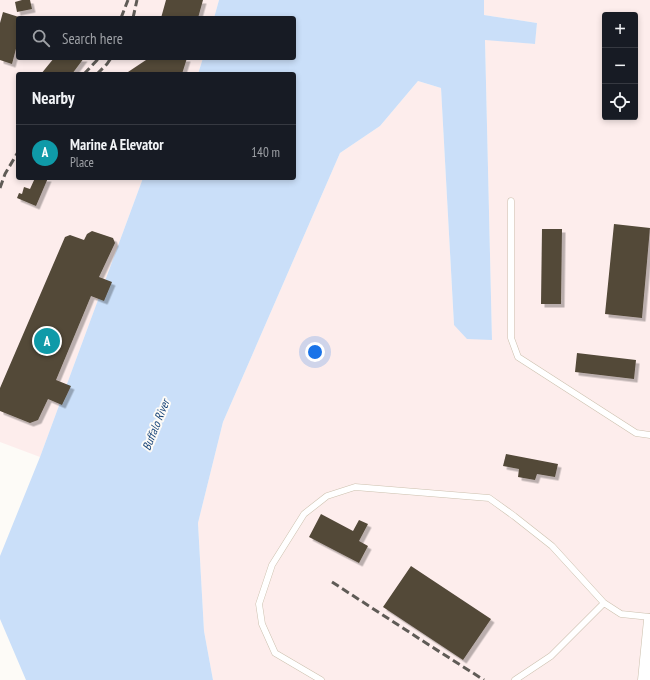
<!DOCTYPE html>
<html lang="en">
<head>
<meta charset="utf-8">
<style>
	body { margin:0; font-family:"PT Sans Narrow",sans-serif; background:#242831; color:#f1f3f6 }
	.controls { position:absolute; right:12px; top:12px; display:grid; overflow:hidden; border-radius:4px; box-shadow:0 2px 6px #0003 }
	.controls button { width:36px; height:36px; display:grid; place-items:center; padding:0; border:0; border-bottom:1px solid #363941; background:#171b24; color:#f1f3f6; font:20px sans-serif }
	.you { position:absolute; left:315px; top:352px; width:14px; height:14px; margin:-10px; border:3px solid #fff; border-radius:50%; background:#1a73e8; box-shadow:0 0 0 6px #1a73e833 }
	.badge { display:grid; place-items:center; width:26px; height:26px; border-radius:50%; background:#2563eb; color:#fff; font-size:13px; font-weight:700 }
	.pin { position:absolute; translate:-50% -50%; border:2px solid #fff; box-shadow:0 1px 4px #0006 }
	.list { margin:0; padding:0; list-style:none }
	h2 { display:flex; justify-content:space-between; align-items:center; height:52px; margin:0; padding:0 16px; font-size:17px }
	h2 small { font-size:13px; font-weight:400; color:#9ea1a6 }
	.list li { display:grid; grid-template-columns:26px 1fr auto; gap:12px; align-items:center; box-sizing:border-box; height:56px; padding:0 16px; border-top:1px solid #363941 }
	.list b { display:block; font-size:15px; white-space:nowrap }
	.list p { margin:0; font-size:13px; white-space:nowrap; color:#9ea1a6 }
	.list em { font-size:13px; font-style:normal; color:#9ea1a6 }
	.icon { flex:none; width:22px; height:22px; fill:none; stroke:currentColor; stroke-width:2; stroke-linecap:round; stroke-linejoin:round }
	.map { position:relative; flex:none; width:650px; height:680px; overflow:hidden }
	.search { position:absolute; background:#171b24; box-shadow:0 2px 6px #0003; left:16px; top:16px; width:280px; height:44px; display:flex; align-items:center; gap:10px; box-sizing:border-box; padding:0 14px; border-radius:4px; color:#9ea1a6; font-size:15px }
	.panel { position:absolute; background:#171b24; box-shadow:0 2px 6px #0003; left:16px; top:72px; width:280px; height:108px; border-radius:4px }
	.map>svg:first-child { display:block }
	.industrial { fill:#fdedec; fill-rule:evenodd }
	.water { fill:#cadff9 }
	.building { fill:#524838; filter:url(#shadow) }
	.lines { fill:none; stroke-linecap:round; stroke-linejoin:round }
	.lane-casing { stroke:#ccc0ae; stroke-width:7 }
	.street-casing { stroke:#ccc0ae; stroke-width:13 }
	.lane { stroke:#fff; stroke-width:6 }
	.street { stroke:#fff; stroke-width:12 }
	.rail { stroke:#5f5b56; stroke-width:3; stroke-dasharray:8 4; stroke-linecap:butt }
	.labels { text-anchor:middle; stroke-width:4; stroke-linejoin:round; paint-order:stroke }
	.water-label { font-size:12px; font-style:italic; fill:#174377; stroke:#fdfbf7 }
</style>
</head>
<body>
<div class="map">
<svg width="650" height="680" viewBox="0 0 650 680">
	<defs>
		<filter id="shadow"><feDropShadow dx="3.5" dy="3.5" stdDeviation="0" flood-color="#0004"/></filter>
	</defs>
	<rect width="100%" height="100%" fill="#fdfbf7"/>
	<path class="industrial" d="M0,0H219L214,18H18V58H203L198,74H18V178H143L40,457L0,442Z
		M484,0H650V680H213L204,631L198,523L223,422L340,153L380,126L418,81L441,88L454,325L492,340L485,39L535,44L537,23L484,15ZM605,15H635V117H605Z"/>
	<path class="water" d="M219,0H484V15L537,23L535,44L485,40L492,340L467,339L454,325L441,88L418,81L380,126L340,153L223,422L198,523L204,631L213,680H26L0,619V556L40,457L143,178H294V74H198L203,58H294V18H214Z"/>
	<path class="building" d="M22,0H30L32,9L17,12L15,2Z
		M166,0H203L198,18H161Z
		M3,12L22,18H18V41L12,64L0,60V23Z
		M54,58H84L72,74H41Z
		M149,58H187L182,74H125Z
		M35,178H48L36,206L17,198L19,193L22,194L24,187L30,189Z
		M614,224L650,228L642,318L605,314Z
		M542,229H562L561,304H541Z
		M92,231L113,238L115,243L99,277L112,282L104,301L91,296L56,380L71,386L62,405L48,399L38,420L30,423L0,411V388L65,237L70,235L84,240L87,234Z
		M577,353L636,360L634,379L575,372Z
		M506,454L558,464L555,477L537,474L535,480L518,477L519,469L503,466Z
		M321,514L353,531L359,520L368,524L359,541L368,546L359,563L309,537Z
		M411,566L491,619L463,660L383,607Z"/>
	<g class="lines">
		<g class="lane-casing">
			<path id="lane" d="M511,201V338L518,357L636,433L650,435
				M321,680L275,653L262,624L259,604L272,565L304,514L327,496L355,487L489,498L514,516L552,546L604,603L621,614L650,617
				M515,680L551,656L604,603"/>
		</g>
		<g class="street-casing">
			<path id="street" d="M644,680L650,620"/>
		</g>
		<use href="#lane" class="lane"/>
		<use href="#street" class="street"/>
		<path class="rail" d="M121,18L128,0
			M133,18L137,0
			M84,74L99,58
			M97,74L107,64L111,58
			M0,188L5,174L18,152
			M332,582L429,645L484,680"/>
	</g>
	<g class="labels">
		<g class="water-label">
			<text transform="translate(156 425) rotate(-68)" y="4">Buffalo River</text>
		</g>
	</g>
</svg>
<div class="controls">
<button>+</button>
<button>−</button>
<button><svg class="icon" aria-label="locate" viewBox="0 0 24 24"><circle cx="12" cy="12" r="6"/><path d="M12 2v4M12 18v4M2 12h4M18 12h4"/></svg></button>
</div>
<div class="you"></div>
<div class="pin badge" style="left:47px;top:341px;background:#0f9aa8">A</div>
<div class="search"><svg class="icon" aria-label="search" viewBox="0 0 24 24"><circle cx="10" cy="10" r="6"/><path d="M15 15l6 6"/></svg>Search here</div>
<section class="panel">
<h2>Nearby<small></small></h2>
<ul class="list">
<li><span class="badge" style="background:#0f9aa8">A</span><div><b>Marine A Elevator</b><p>Place</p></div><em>140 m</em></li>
</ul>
</section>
</div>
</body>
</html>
